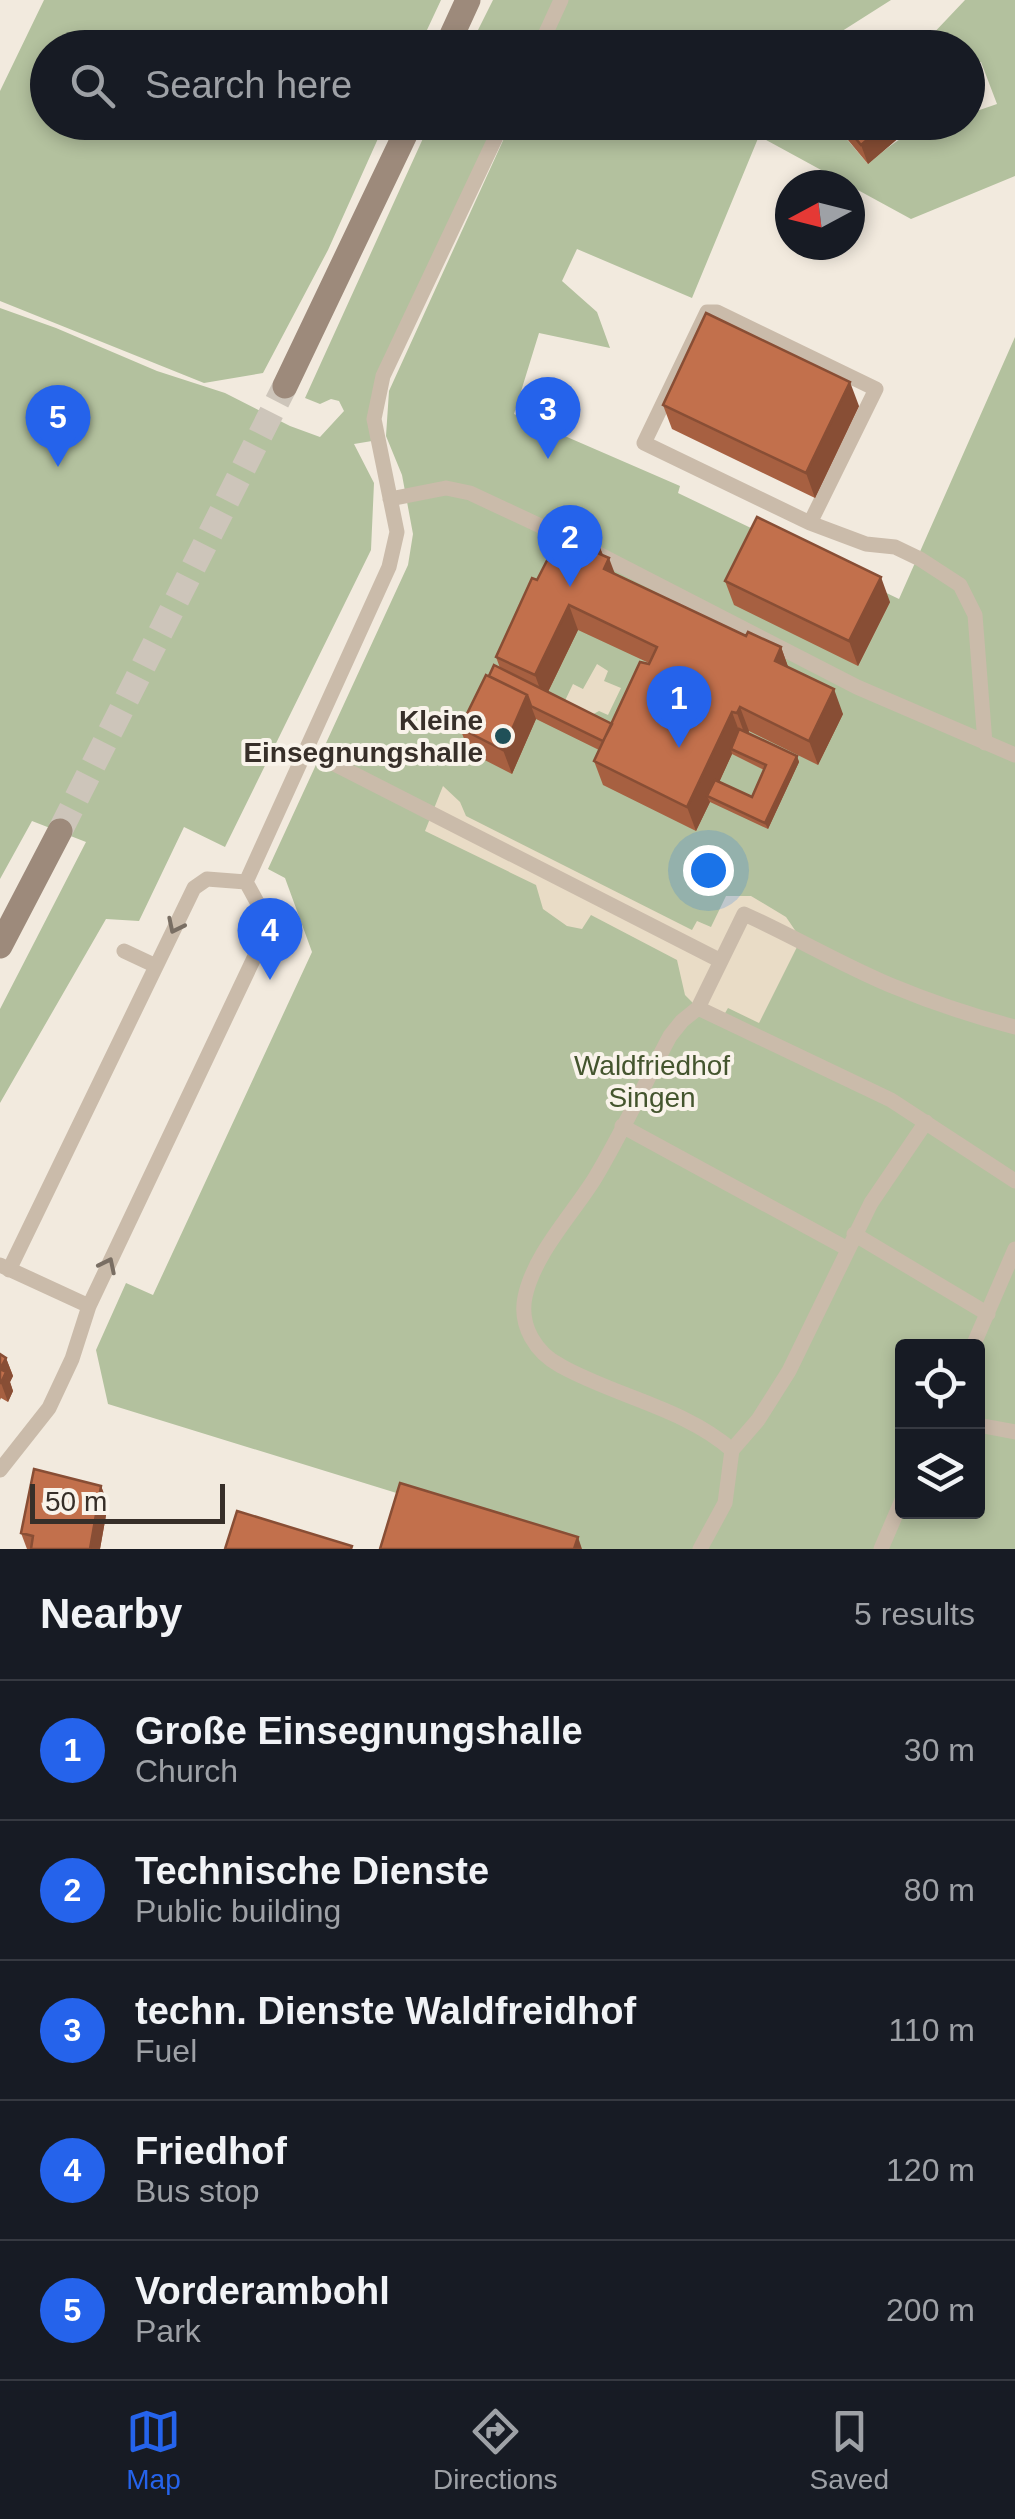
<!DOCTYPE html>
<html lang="en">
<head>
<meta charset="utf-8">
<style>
	body { margin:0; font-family:Helvetica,sans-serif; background:#20242c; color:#f1f3f6 }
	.controls { position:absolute; right:30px; bottom:30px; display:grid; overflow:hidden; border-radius:10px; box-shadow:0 5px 15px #0003 }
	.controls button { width:90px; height:90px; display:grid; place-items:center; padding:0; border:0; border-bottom:2px solid #363941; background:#171b24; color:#f1f3f6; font:50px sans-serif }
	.compass { position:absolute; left:775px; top:170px; width:90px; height:90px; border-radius:50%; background:#171b24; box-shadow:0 5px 15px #0003; rotate:263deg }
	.scale { position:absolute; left:30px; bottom:25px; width:195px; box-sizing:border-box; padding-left:10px; border:5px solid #372f29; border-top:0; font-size:28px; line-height:35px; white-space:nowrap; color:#372f29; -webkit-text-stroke:8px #f9f3ea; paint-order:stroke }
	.you { position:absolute; left:708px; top:870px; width:35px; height:35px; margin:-25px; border:8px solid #fff; border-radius:50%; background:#1a73e8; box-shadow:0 0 0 15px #1a73e833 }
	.badge { display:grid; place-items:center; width:65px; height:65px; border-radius:50%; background:#2563eb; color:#fff; font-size:32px; font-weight:700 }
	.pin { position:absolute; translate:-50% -82px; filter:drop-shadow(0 2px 5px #0008) }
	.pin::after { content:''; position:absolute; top:52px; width:35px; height:30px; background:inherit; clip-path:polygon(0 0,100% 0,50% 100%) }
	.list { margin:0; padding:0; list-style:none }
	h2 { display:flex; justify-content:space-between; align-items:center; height:130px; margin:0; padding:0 40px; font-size:42px }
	h2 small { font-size:32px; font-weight:400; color:#9ea1a6 }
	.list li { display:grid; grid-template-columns:65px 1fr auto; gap:30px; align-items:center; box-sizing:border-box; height:140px; padding:0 40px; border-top:2px solid #363941 }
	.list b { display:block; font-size:38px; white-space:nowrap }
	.list p { margin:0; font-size:32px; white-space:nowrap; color:#9ea1a6 }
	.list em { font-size:32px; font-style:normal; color:#9ea1a6 }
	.icon { flex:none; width:55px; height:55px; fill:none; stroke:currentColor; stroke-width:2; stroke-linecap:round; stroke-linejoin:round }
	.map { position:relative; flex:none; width:1015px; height:1549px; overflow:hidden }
	.search { position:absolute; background:#171b24; box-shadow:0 5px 15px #0003; left:30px; right:30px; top:30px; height:110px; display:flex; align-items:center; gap:25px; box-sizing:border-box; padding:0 35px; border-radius:55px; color:#9ea1a6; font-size:38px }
	.sheet { height:830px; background:#171b24 }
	nav { display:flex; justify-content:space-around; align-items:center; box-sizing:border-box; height:140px; border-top:2px solid #363941; background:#171b24; font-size:28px; color:#9ea1a6 }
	nav a { display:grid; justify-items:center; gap:5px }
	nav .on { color:#2563eb }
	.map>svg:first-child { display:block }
	.green { fill:#b3c19e; fill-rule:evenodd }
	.plaza { fill:#e9dcc6 }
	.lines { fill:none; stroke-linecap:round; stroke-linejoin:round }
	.secondary-tunnel { stroke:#cdc5ba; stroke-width:25; stroke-dasharray:25 12; stroke-linecap:butt }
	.service { stroke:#cabbaa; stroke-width:15 }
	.secondary { stroke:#9d8a7b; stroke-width:25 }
	.wall { fill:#a76041; fill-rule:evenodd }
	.shaded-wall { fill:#884e35 }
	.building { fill:#c2704c; stroke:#884e35; stroke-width:2.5 }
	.oneway { stroke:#796e63 }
	.poi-dot { fill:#205058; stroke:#f9f3ea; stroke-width:4 }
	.labels { text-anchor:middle; stroke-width:8; stroke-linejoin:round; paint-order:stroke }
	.poi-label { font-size:28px; font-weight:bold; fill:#372f29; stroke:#f9f3ea; text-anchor:end }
	.park-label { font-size:28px; fill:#44552e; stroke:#f9f3ea }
</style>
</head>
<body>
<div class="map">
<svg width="1015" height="1549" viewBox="0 0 1015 1549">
	<rect width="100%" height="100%" fill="#f2eade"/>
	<path class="green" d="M44,0H441L419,47L48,48V122L385,123L328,250L263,373L204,383L0,301V91Z
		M493,0H561L539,47L469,48Z
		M568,0H891L817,47L546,48Z
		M965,0H1015V176L911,219L759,136L692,298L577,249L562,281L597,312L610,348L539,333L514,414L680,486L678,493L899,599L1015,337V1549H578L108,1404L96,1350L126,1283L153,1295L312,952L285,878L268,869L408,565L413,534L402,475L386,436L389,391L511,123H833L868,164C903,134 920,123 968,122V114L997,104L981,62L968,63V48L931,47L929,38ZM902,1346H978V1512H902Z
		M430,123H503L383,376L378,440L354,444L374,483L371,550L225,847L184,827L139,921L106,919L0,1103V1009L86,842L32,821L0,879V308L56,328L157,371L225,393L290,426L320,437L344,411L339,401L331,399L320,404L305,398Z"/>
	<path class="plaza" d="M597,664L608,671L604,681L621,688L608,715L599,711L588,717L561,709L573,684L583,689Z
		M443,786L460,802L466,816L692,930L697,921L711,927L726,896H751L786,917L801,939L759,1023L728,1008L721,1020L698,1008L685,995L677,960L591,915L582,929L567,926L543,909L536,885L425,831Z"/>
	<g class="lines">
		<path class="secondary-tunnel" d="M60,831L285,386"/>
		<path class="service" d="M539,48L561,0
			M390,499L446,488L470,493L579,544L857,687L1015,755
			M810,523L876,389L717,312H707L644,443L810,523L866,544L895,547L920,559L960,585L975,615L985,743
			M307,750L721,961
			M246,882L389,567L397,532L374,419L383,376L503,122
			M124,951L156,966
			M698,1008L891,1100L1015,1181
			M622,1126L846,1248
			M854,1234L988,1314
			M0,1265L89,1306L255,956L263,913L246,882
			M9,1270L194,888L207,879L246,882
			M973,1346L1015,1249
			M978,1425L1015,1432
			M732,1450L758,1420L789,1371L871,1203L926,1122
			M0,1470L49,1408L72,1359L89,1306
			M700,1549L725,1503L732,1450C684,1408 617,1397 561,1366C536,1353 519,1326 525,1297C534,1254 572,1215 595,1178C622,1133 645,1083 670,1036L682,1021L698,1008L744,914C793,936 840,964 890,985C931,1002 972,1016 1015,1027
			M881,1549L902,1500"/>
		<path class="secondary" d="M446,48L468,0
			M285,386L411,122
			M0,946L60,831"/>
	</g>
	<path class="wall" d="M833,122H903L899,126L902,135L868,164Z
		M663,405L859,406L815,498L672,429Z
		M572,542L599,545L603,555L615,574L746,636L781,647L788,667L843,714L818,765L749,731L748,733L797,756L799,762L768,829L710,802L696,831L603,785L594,761L599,750L536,719L512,774L469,752L460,728L489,676L500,668L496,657L537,580ZM578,630L649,663L612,724L548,692ZM732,754L764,770L752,797L719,782Z
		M725,581L890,602L858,666L734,605Z
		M0,1354L6,1358L13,1376L10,1382L13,1391L8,1402L1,1398L0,1400Z
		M101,1486L108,1504L100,1549H27L21,1533Z"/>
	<path class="shaded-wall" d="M888,122H903L899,126L902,135L868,164L861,145Z
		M850,382L859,406L815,498L806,473Z
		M599,545L606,564L609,558L618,582L613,593L595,552Z
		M881,577L890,602L858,666L849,641Z
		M569,605L578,630L544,700L535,675Z
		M781,647L790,672L775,661Z
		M834,689L843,714L818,765L809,741Z
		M527,695L536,719L512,774L503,750Z
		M740,707L749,731L746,738L737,713Z
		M732,712L741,736L731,749L732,754L712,798L707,796L710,802L696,831L687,807Z
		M797,756L799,762L768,829L765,823Z
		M6,1358L13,1376L10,1382L13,1391L8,1402L1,1383L0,1369Z
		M101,1486L108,1504L100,1549H90Z
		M578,1537L582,1549H574Z"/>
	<path class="building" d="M842,122H888L861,145Z
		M706,313L850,382L806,473L663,405Z
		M757,517L881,577L849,641L725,581Z
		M576,533L599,545L595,552L609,558L604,569L746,636L748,632L781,647L775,661L834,689L809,741L740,707L737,713L732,712L687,807L594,761L640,662L649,664L657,647L569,605L535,675L496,657L532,578L537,580L559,537L572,542Z
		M494,665L612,724L603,741L531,706L527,695L489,676Z
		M486,675L527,695L503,750L460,728Z
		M739,729L797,756L765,823L707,796L715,780L752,797L766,765L731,749Z
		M0,1354L6,1358L0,1369Z
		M0,1369L6,1372L1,1383H0Z
		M34,1469L101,1486L90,1549H31L33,1536L21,1533Z
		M400,1483L578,1537L574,1549H380Z
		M237,1511L352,1546L351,1549H225Z"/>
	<defs><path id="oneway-chevron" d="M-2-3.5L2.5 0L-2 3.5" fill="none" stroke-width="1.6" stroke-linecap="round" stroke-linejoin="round" transform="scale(2.5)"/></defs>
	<g class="oneway">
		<use href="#oneway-chevron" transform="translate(175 926) rotate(116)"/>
		<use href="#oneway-chevron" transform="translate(108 1265) rotate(-64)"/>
	</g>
	<circle class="poi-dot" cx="503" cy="736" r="10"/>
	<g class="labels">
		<g class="poi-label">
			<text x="483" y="730">Kleine<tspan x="483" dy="32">Einsegnungshalle</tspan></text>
		</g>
		<g class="park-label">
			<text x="652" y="1075">Waldfriedhof<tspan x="652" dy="32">Singen</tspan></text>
		</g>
	</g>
</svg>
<div class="controls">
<button><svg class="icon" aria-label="locate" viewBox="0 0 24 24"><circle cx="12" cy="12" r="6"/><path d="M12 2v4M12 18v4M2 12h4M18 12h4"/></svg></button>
<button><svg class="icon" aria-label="layers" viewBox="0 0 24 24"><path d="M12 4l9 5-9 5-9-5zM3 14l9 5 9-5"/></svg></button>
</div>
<svg class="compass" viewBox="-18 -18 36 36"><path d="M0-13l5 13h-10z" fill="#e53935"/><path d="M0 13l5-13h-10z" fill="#9ea1a6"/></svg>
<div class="scale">50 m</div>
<div class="you"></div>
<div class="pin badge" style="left:679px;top:748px">1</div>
<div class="pin badge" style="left:570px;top:587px">2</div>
<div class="pin badge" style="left:548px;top:459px">3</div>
<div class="pin badge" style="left:270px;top:980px">4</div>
<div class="pin badge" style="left:58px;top:467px">5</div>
<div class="search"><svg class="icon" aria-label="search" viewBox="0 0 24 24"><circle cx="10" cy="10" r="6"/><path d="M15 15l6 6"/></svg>Search here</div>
</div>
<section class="sheet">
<h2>Nearby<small>5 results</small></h2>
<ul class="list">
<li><span class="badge">1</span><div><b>Große Einsegnungshalle</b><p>Church</p></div><em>30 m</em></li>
<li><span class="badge">2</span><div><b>Technische Dienste</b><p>Public building</p></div><em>80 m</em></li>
<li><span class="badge">3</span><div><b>techn. Dienste Waldfreidhof</b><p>Fuel</p></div><em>110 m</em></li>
<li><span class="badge">4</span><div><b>Friedhof</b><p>Bus stop</p></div><em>120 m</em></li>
<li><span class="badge">5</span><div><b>Vorderambohl</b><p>Park</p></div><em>200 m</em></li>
</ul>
</section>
<nav>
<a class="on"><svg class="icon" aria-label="map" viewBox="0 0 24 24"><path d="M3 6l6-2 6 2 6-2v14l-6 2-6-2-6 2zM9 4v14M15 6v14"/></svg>Map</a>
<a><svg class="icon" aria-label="directions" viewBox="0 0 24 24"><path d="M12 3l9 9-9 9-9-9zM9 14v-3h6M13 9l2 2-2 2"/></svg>Directions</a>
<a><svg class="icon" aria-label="saved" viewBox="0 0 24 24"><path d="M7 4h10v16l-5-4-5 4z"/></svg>Saved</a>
</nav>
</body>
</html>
